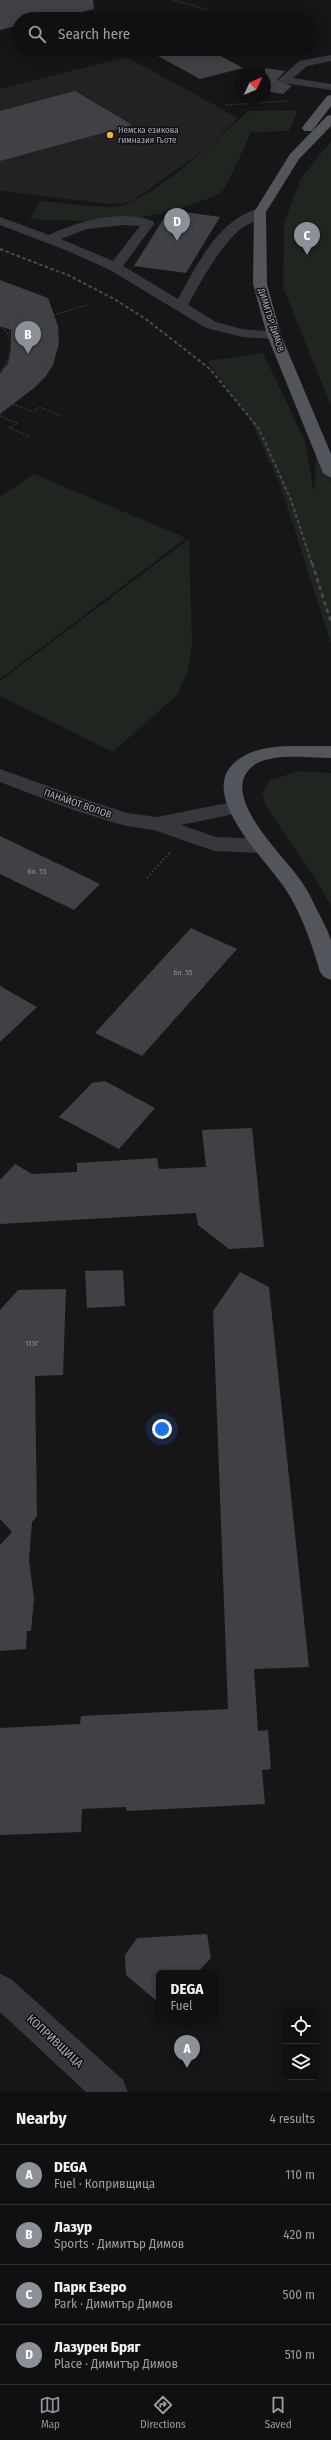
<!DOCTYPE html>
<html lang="en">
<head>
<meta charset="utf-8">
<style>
	body { margin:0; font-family:"Fira Sans Condensed",sans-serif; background:#19191b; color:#f1f3f6 }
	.controls { position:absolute; right:12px; bottom:12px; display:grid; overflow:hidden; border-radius:6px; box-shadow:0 2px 10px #0003 }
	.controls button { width:36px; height:36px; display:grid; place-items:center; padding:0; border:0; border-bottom:1px solid #303032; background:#101012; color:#f1f3f6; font:20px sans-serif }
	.compass { position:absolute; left:235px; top:68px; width:36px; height:36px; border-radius:50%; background:#101012; box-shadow:0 2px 10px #0003; rotate:46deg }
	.you { position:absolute; left:162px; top:1429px; width:14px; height:14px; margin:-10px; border:3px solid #fff; border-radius:50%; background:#1a73e8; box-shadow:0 0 0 6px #1a73e833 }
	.badge { display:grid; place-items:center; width:26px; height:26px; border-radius:50%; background:#8c9099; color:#fff; font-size:13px; font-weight:700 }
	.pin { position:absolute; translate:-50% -33px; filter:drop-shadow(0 1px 2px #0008) }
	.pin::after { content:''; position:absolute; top:21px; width:14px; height:12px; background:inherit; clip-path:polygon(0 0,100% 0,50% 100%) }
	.popup { position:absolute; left:156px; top:1970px; width:62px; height:52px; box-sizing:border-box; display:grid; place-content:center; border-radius:6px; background:#101012; filter:drop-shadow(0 1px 3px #0005); font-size:13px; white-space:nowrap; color:#9c9d9f }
	.popup b { font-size:15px; color:#f1f3f6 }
	.popup::after { content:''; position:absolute; left:50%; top:100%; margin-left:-8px; border:8px solid transparent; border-top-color:#101012 }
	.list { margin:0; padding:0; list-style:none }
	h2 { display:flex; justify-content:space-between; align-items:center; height:52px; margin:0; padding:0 16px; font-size:17px }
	h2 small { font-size:13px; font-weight:400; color:#9c9d9f }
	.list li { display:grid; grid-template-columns:26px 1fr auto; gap:12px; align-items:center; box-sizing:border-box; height:60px; padding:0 16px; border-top:1px solid #303032 }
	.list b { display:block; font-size:15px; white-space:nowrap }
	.list p { margin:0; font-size:13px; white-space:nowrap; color:#9c9d9f }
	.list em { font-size:13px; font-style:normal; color:#9c9d9f }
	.icon { flex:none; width:22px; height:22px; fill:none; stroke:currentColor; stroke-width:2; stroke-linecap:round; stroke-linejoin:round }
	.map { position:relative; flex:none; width:331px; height:2092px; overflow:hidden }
	.search { position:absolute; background:#101012; box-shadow:0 2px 10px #0003; left:12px; right:12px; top:12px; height:44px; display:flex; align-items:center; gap:10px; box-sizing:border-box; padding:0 14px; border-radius:22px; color:#9c9d9f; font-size:15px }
	.sheet { height:292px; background:#101012 }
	nav { display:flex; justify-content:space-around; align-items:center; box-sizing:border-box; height:56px; border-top:1px solid #303032; background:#101012; font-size:11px; color:#9c9d9f }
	nav a { display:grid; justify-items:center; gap:2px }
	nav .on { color:#8c9099 }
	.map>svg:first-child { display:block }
	.built { fill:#222225 }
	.green { fill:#1e261f }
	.building { fill:#404145 }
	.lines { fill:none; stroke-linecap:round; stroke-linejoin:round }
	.path-far1 { stroke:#3d3f44; stroke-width:1.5; stroke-dasharray:1 1.5; stroke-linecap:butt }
	.path { stroke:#3d3f44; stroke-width:2; stroke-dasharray:1.5 2.5; stroke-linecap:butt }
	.minor { fill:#37383d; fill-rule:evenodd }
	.major { fill:#53555c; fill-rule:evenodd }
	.rail-far2 { stroke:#4a4c52; stroke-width:1.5; stroke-dasharray:2.5 2; stroke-linecap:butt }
	.rail-far1 { stroke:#4a4c52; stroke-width:2; stroke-dasharray:3.5 2.5; stroke-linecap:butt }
	.rail { stroke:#4a4c52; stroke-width:2.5; stroke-dasharray:4.5 3.5; stroke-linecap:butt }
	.poi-dot { fill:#f2b134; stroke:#111113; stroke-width:1.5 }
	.labels { text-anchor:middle; stroke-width:3; stroke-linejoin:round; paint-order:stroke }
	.number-label { font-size:8px; fill:#8e929b }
	.far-poi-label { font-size:9px; fill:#a8adb8; stroke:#111113; text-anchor:start }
	.far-street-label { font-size:9px; fill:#a8adb8; stroke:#111113 }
	.street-label { font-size:10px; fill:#a8adb8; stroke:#111113 }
	.near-street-label { font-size:12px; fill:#a8adb8; stroke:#111113 }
</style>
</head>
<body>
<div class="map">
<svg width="331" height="2092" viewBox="0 0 331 2092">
	<rect width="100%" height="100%" fill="#161618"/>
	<path class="built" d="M127,57L238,118L203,151L135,199L125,203L112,204L0,191V89Z"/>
	<path class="green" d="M298,110L289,131L251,132C244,146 231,180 223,190C216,197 202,201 193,204C135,224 90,222 30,219L40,201C58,202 103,209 119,206C154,199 220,136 248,111Z
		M331,141V406L283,287L284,223L301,178Z
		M263,353L305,441L314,493L317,441L331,482V644L281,487L249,417L207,361Z
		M34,474L186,538L0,679V497Z
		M189,539L192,643L188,670L178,694L113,752L0,696V681Z
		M297,771L331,773V906L318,883L267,808L262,793L269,781Z"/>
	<path class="building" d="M0,0H93L94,9L52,19H19V25L0,30Z
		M145,49H208L243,68L200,79Z
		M265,68L285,71L277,80L292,86L283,94L265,91Z
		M75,91L132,125L0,161V111Z
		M169,210L220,217L186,273L134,266Z
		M0,280L48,298L58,326L59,343L53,365L46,376L34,388L0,414V374L8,363L11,350V330L0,326Z
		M0,836L69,869L100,884L74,910L0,874Z
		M191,928L237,949L142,1056L95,1033Z
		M0,986L37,1007L0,1042Z
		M105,1081L155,1108L119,1149L59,1117L92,1083Z
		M252,1128L264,1247L229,1249L198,1225L196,1213L0,1224V1180L15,1164L32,1174L77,1172V1163L157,1158L159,1169L206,1167L202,1130Z
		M123,1270L125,1306L87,1308L85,1271Z
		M240,1272L269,1287L309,1667L254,1669L258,1731L268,1730L271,1769L262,1770L265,1804L127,1811L126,1807L82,1809L81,1832L0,1835V1728L80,1724L81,1716L228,1709L213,1311Z
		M66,1289L63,1375L35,1376L37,1516L32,1522L29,1560L34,1599L31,1631H27L26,1649L0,1651V1545L12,1532L0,1519V1310L18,1290Z
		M207,1934L211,1958L197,1973H159V2003L126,1975L125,1955L137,1938Z"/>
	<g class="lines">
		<path class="path-far1" d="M173,0L208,10
			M226,105L289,101
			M0,290L40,304
			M54,315L87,305
			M0,326C18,339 10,358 0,374
			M2,327L40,304
			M8,363L47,365
			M0,399L33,412L40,407L60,416
			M0,409C33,386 53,369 54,327L8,332
			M0,416L16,423
			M17,423L9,428L30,437"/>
		<path class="path" d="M147,878L170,852"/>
		<path class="minor" d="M331,55V61L307,66L293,78L331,84V90L284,83L278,80L299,61Z
			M260,208L266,212C261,220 244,225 236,233C215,254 202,280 188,305L216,322L242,329L279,332L281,335L274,339L242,337L206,328L110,270L68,251L0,225V217L49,235C79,221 120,209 153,221L154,224L123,266L178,299C197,265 218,219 260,208ZM125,225L140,226L113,261L61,239L87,229Z
			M0,769L90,801L127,813L157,817L237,801L244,802L247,807L244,812L181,825L216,837L262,839L269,841L272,846L269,851L262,853L214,851L154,830L126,826L76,811L0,782Z
			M0,1974L11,1979L123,2080L128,2092H86L0,2012Z"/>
		<path class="major" d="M331,95V106L312,131H304L302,128L304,125L327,96Z
			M331,115V126L299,159L266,212L267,284L281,335L331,454V478L323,473L267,335L253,284L254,212L290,154L327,116Z
			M288,746H331V758C310,758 270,752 253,766C217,794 282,854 299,878C305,886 310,895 314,904C320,916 327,928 331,940C331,952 331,968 331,980L324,977L320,972C312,944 302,915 286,890C269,863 200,799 232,765C247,750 267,747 288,746Z"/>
		<path class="rail-far2" d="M0,249L2,250"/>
		<path class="rail-far1" d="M0,249L70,276L116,300L147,320L210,369L259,429L291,500L312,564"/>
		<path class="rail" d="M312,563L331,622"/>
	</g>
	<circle class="poi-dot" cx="110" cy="135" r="4"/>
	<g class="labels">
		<g class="number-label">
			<text x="37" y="874">бл. 53</text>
			<text x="183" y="975">бл. 55</text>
			<text x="32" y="1346">113Г</text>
		</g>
		<g class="far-poi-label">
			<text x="118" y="133">Немска езикова<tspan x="118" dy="10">гимназия Гьоте</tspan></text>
		</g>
		<g class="far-street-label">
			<text transform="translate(271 320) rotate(72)" y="3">ДИМИТЪР ДИМОВ</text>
		</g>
		<g class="street-label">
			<text transform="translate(78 803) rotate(19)" y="4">ПАНАЙОТ ВОЛОВ</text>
		</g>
		<g class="near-street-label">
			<text transform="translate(55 2041) rotate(43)" y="4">КОПРИВЩИЦА</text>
		</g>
	</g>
</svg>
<div class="controls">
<button><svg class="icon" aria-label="locate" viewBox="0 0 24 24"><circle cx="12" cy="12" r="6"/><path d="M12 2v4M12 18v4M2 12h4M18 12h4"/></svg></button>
<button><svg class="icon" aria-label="layers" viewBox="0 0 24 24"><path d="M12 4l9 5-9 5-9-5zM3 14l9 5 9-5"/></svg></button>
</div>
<svg class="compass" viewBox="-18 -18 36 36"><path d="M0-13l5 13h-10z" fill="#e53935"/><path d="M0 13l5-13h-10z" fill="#9c9d9f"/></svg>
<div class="you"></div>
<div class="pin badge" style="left:187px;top:2068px">A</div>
<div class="popup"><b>DEGA</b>Fuel</div>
<div class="pin badge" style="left:28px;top:354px">B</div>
<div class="pin badge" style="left:307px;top:255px">C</div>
<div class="pin badge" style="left:177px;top:241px">D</div>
<div class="search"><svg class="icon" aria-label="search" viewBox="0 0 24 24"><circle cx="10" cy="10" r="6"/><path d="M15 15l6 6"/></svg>Search here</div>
</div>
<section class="sheet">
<h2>Nearby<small>4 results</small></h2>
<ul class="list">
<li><span class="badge">A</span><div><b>DEGA</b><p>Fuel · Копривщица</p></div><em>110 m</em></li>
<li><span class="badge">B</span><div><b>Лазур</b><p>Sports · Димитър Димов</p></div><em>420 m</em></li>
<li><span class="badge">C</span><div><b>Парк Езеро</b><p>Park · Димитър Димов</p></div><em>500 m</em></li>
<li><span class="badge">D</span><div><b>Лазурен Бряг</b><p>Place · Димитър Димов</p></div><em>510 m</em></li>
</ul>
</section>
<nav>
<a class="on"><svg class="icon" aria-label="map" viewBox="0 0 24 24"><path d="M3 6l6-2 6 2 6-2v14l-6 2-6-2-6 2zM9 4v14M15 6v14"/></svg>Map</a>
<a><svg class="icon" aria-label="directions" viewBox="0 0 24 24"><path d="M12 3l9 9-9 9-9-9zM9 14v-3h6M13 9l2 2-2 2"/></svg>Directions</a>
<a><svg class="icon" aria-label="saved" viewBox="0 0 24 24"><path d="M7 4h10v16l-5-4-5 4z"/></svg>Saved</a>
</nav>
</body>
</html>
